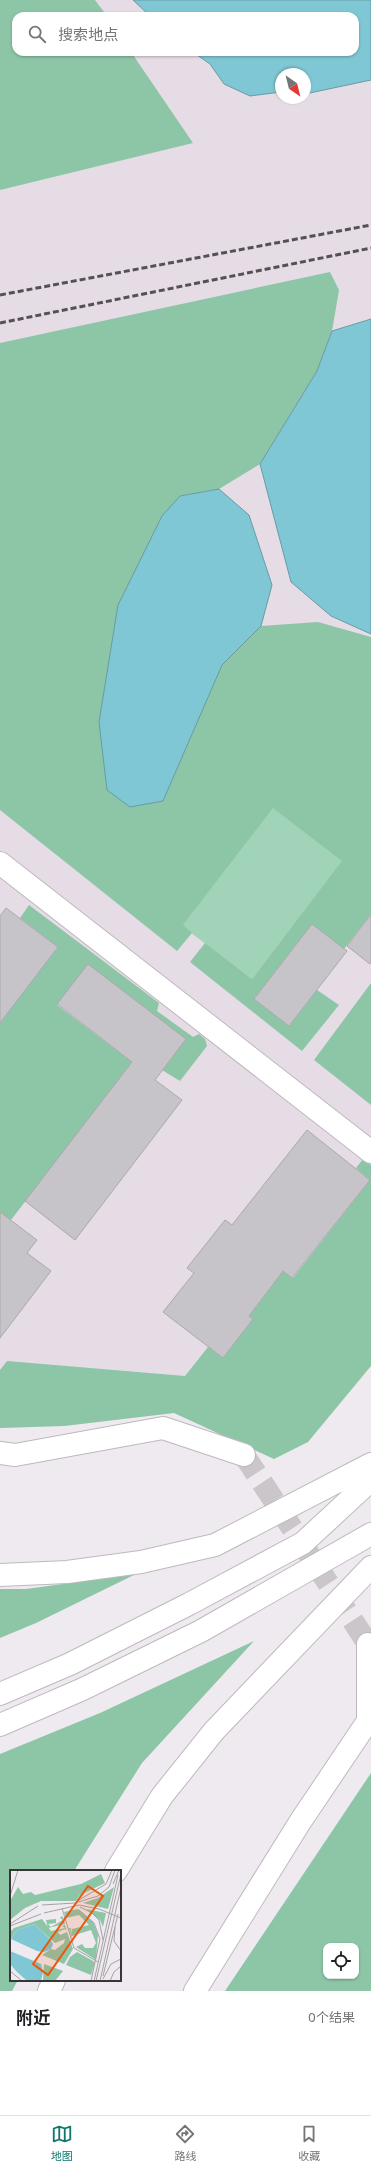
<!DOCTYPE html>
<html lang="zh">
<head>
<meta charset="utf-8">
<style>
  body { margin:0; font-family:Overpass,"Noto Sans SC",sans-serif; background:#f2f2f2; color:#202124 }
  .controls { position:absolute; right:12px; bottom:12px; display:grid; overflow:hidden; border-radius:8px; box-shadow:0 1px 3px #0004 }
  .controls button { width:36px; height:36px; display:grid; place-items:center; padding:0; border:0; border-bottom:1px solid #e0e0e0; background:#fff; color:#202124; font:20px sans-serif }
  .compass { position:absolute; left:275px; top:68px; width:36px; height:36px; border-radius:50%; background:#fff; box-shadow:0 1px 3px #0004; rotate:145deg }
  .list { margin:0; padding:0; list-style:none }
  h2 { display:flex; justify-content:space-between; align-items:center; height:52px; margin:0; padding:0 16px; font-size:17px }
  h2 small { font-size:13px; font-weight:400; color:#757577 }
  .icon { flex:none; width:22px; height:22px; fill:none; stroke:currentColor; stroke-width:2; stroke-linecap:round; stroke-linejoin:round }
  .map { position:relative; flex:none; width:371px; height:1991px; overflow:hidden }
  .search { position:absolute; background:#fff; box-shadow:0 1px 3px #0004; left:12px; right:12px; top:12px; height:44px; display:flex; align-items:center; gap:10px; box-sizing:border-box; padding:0 14px; border-radius:12px; color:#757577; font-size:15px }
  .sheet { height:124px; background:#fff }
  nav { display:flex; justify-content:space-around; align-items:center; box-sizing:border-box; height:56px; border-top:1px solid #e0e0e0; background:#fff; font-size:11px; color:#757577 }
  nav a { display:grid; justify-items:center; gap:2px }
  nav .on { color:#0f766e }
  .map>svg:first-child { display:block }
  .built { fill:#e6dce6; fill-rule:evenodd }
  .green { fill:#a0d3b7 }
  .forest { fill:#8cc6a7; fill-rule:evenodd }
  .water { fill:#7fc7d4; stroke:#699ba5 }
  .building { fill:#c6c3c9; stroke:#aaa8ae }
  .lines { fill:none; stroke-linecap:round; stroke-linejoin:round }
  .minor-tunnel { stroke:#cac6ca; stroke-width:22; stroke-dasharray:22 11; stroke-linecap:butt }
  .minor-casing { stroke:#beb9be; stroke-width:24 }
  .highway-casing { stroke:#beb9be; stroke-width:24 }
  .minor { stroke:#fff; stroke-width:22 }
  .highway { stroke:#fff; stroke-width:22 }
  .rail { stroke:#545154; stroke-width:3; stroke-dasharray:6 3; stroke-linecap:butt }
  .inset-road { fill:none; stroke:#a5a2a5; stroke-width:1 }
  .view { fill:#e8590c; fill-opacity:0.15; stroke:#e8590c; stroke-width:2 }
  .inset-edge { fill:none; stroke:#373537; stroke-width:2 }
</style>
</head>
<body>
<div class="map">
<svg width="371" height="1991" viewBox="0 0 371 1991">
  <rect width="100%" height="100%" fill="#efeaef"/>
  <path class="built" d="M0 0H371V1366L274 1459 174 1413 64 1426 0 1428ZM16 16H355V52H16ZM281 74H305V98H281Z"/>
  <path class="green" d="M273 807 343 861 252 979 182 926Z"/>
  <path class="forest" d="M0 0H95L107 16H16V52H131L193 143 0 190Z
    M330 272 339 290 332 331 317 371 260 464 219 489 180 496 195 724 222 665 261 626 318 622 371 637V914L344 949 312 924 254 999 289 1026 317 990 339 1005 302 1051 190 962 205 943 252 979 342 861 273 808 183 925 192 933 177 951 0 810V343Z
    M29 905 159 1003 157 1011 193 1037 199 1034 205 1039 207 1046 180 1081 162 1070 88 964 57 1005 132 1062 11 1220 0 1212V1022L58 947 20 918Z
    M371 983V1105L314 1060Z
    M363 1159 371 1165V1366L308 1442 274 1459 174 1413 64 1426 0 1428V1370L7 1361 185 1376 208 1347 223 1358 253 1319 249 1316 283 1271 293 1278 370 1180 356 1168Z
    M136 1574 36 1623 0 1638V1589H26Z
    M254 1641 142 1763 74 1871H11V1980H18L12 1991H0V1754L100 1713Z
    M371 1773V1991H225ZM326 1946H356V1976H326Z"/>
  <path class="water" d="M133 0H371V80L305 94V74H281V92L250 96 224 84 210 64 193 52H355V16H150Z
    M371 319V634L331 616 291 582 260 464 317 371 332 331Z
    M219 489 249 515 272 585 261 626 222 665 163 801 130 807 107 790 99 722 118 605 162 516 180 496Z"/>
  <path class="building" d="M6 908 58 947 0 1023V916Z
    M371 914V962L370 964 347 946Z
    M312 924 347 951 289 1026 254 999Z
    M88 964 186 1039 155 1080 182 1100 75 1240 25 1201 132 1062 57 1004Z
    M307 1130 370 1180 292 1278 283 1271 249 1316 253 1319 223 1358 163 1312 194 1273 187 1268 225 1220 232 1225Z
    M0 1212 37 1240 27 1253 51 1271 0 1338Z"/>
  <g class="lines">
    <path class="minor-tunnel" d="M244 1455 368 1644"/>
    <g class="minor-casing">
      <path id="minor" d="M0 863 371 1152
        M0 1453 15 1455 163 1428 244 1455
        M195 1991 300 1822 368 1721V1644"/>
    </g>
    <g class="highway-casing">
      <path id="highway" d="M0 1575 67 1572 141 1562 215 1545 371 1464
        M0 1694 70 1664 189 1604 303 1543 371 1480
        M0 1725 83 1689 201 1631 371 1534
        M116 1871 162 1796 214 1731 371 1567
        M49 1991 54 1980"/>
    </g>
    <use href="#minor" class="minor"/>
    <use href="#highway" class="highway"/>
    <path class="rail" d="M0 295 371 225
      M0 323 371 248"/>
  </g>
  <g transform="translate(10 1870)">
    <rect width="111" height="111" fill="#efeaef"/>
    <path d="M91 4 95 13 70 25 66 31H31L15 38 0 50V31L8 17 13 24 21 22 25 25 71 14ZM104 17 98 39 73 33 88 28ZM68 39 83 52 88 65 86 90 66 77 72 74 75 78H83L86 73 81 60 62 66V68L59 58H61V64L62 59 79 55 69 45 56 48 54 42ZM76 39 96 43 93 57 90 50ZM52 46 53 47 55 54 38 58 36 50 46 49V53L38 54 41 57 53 50 50 48ZM32 49 41 61 55 58 52 56 55 55 57 61 55 59 48 62 50 65 57 62 63 79 54 94 32 85 41 79 45 80 54 73 55 69 45 73 24 54 7 60 0 70V62L4 58ZM67 82 85 92 81 105 56 95 60 87ZM34 94 53 101 45 111H33Z" fill="#8cc6a7"/>
    <path d="M24 54 40 69 43 74 41 79 34 82 27 81 1 69 7 60ZM0 81 31 94 33 102 31 111 16 110 7 102 0 94Z" fill="#7fc7d4"/>
    <path class="inset-road" d="M103 14 109 0M0 26 8 0M69 30 96 14 102 0M32 35 65 33 88 26 99 17 105 0M70 37 82 43 89 50 93 70M52 38 64 78 88 92M69 40 84 53 90 69 81 111M34 43 69 35 89 39 111 48M0 54 28 36M0 56 31 44M105 57 104 71 111 81M0 101 12 111M93 106 108 44M93 109 101 94 111 89M84 111 108 5M86 111 111 4M90 111 111 17M100 111 104 102 111 96"/>
    <path class="view" d="M78 16 93 26 38 105 23 94Z"/>
    <rect width="111" height="111" class="inset-edge"/>
  </g>
</svg>
<div class="controls">
<button><svg class="icon" aria-label="locate" viewBox="0 0 24 24"><circle cx="12" cy="12" r="6"/><path d="M12 2v4M12 18v4M2 12h4M18 12h4"/></svg></button>
</div>
<svg class="compass" viewBox="-18 -18 36 36"><path d="M0-13l5 13h-10z" fill="#e53935"/><path d="M0 13l5-13h-10z" fill="#757577"/></svg>
<div class="search"><svg class="icon" aria-label="search" viewBox="0 0 24 24"><circle cx="10" cy="10" r="6"/><path d="M15 15l6 6"/></svg>搜索地点</div>
</div>
<section class="sheet">
<h2>附近<small>0个结果</small></h2>
<ul class="list">
</ul>
</section>
<nav>
<a class="on"><svg class="icon" aria-label="map" viewBox="0 0 24 24"><path d="M3 6l6-2 6 2 6-2v14l-6 2-6-2-6 2zM9 4v14M15 6v14"/></svg>地图</a>
<a><svg class="icon" aria-label="directions" viewBox="0 0 24 24"><path d="M12 3l9 9-9 9-9-9zM9 14v-3h6M13 9l2 2-2 2"/></svg>路线</a>
<a><svg class="icon" aria-label="saved" viewBox="0 0 24 24"><path d="M7 4h10v16l-5-4-5 4z"/></svg>收藏</a>
</nav>
</body>
</html>
